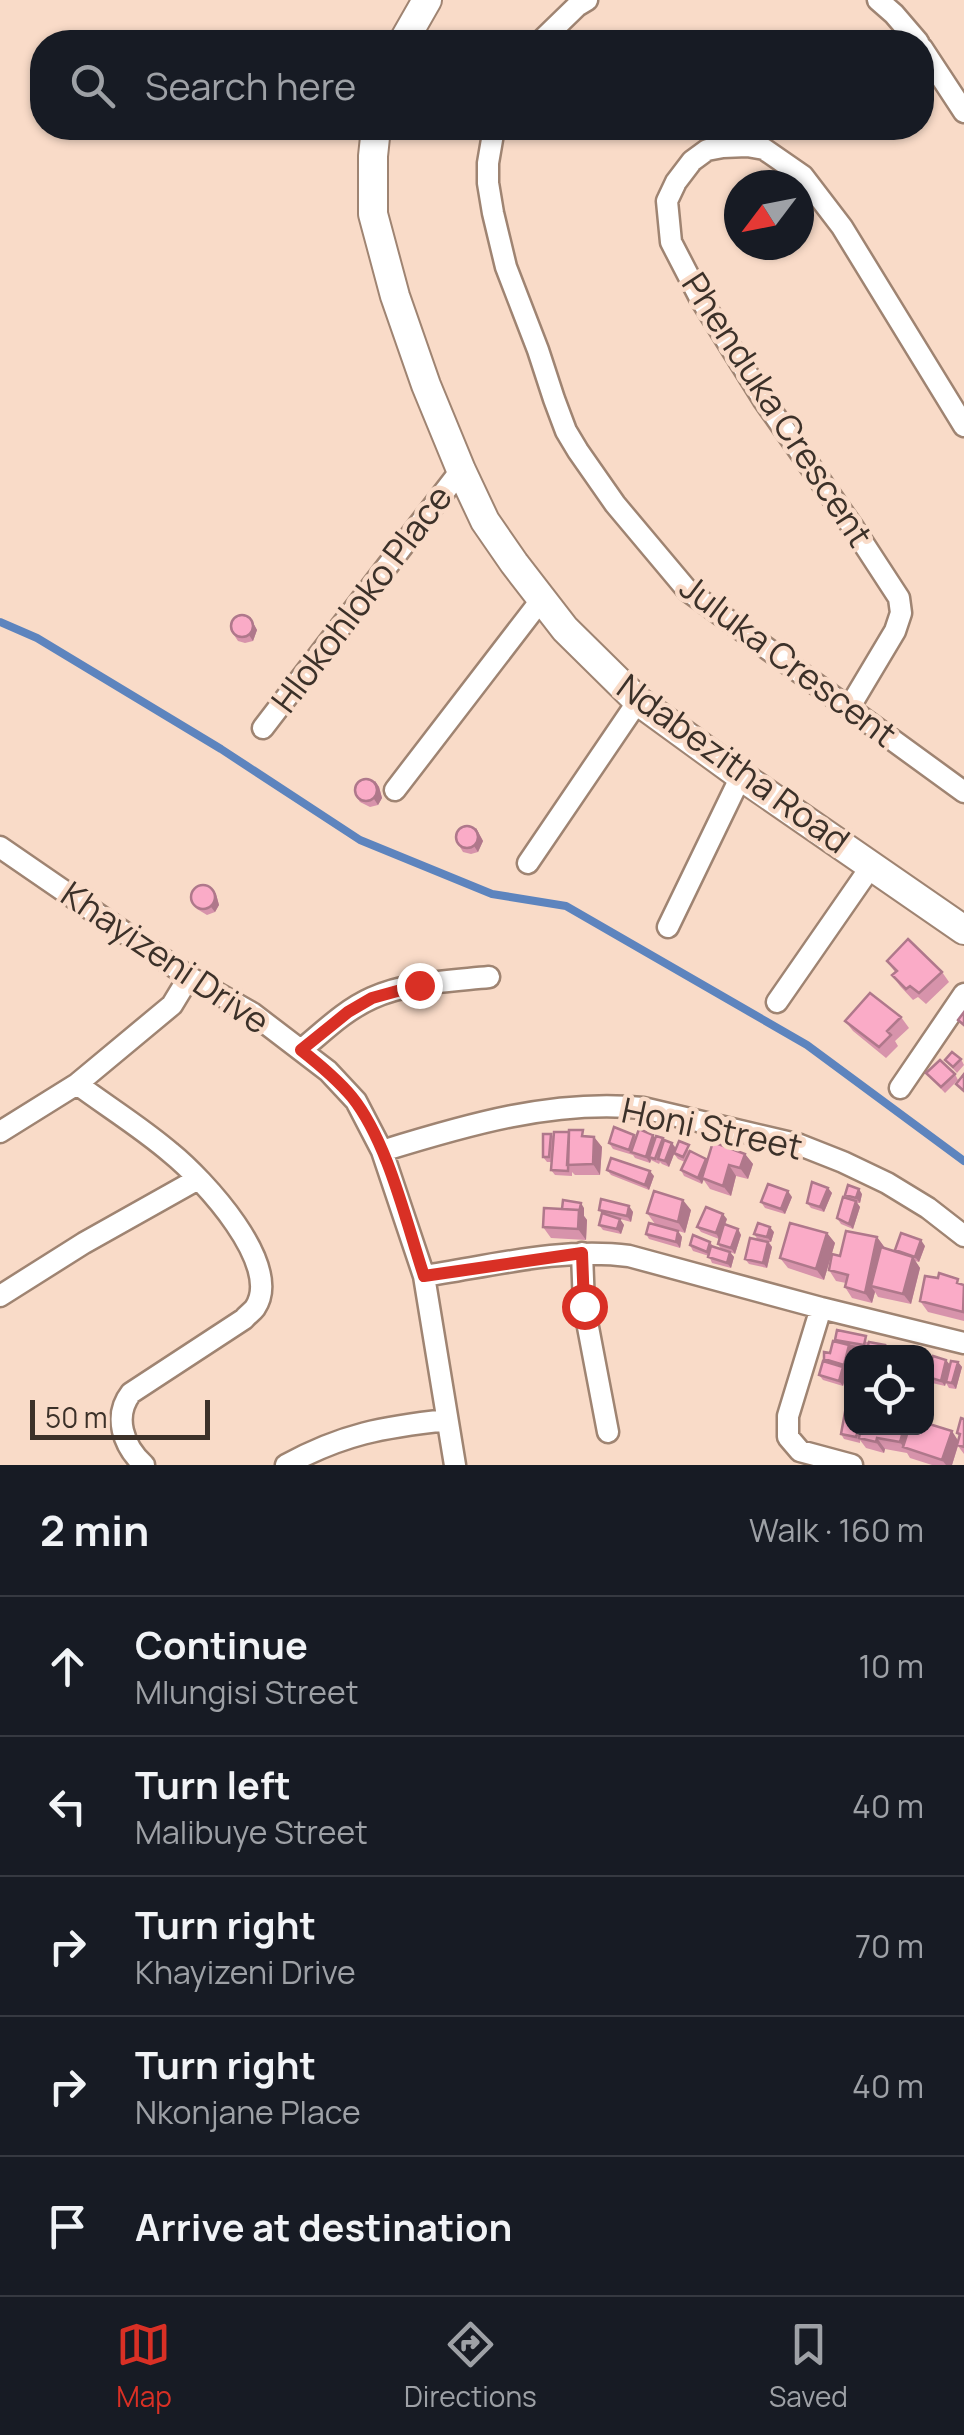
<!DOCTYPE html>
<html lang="en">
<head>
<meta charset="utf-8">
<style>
  body { margin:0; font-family:Manrope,sans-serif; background:#20242c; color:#f1f3f6 }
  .controls { position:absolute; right:30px; bottom:30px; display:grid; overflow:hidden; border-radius:20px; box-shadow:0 2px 8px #0004 }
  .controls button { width:90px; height:90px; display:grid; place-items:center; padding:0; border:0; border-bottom:2px solid #363941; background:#171b24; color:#f1f3f6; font:50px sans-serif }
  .compass { position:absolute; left:724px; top:170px; width:90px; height:90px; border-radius:50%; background:#171b24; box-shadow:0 2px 8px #0004; rotate:238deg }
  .scale { position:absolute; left:30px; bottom:25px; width:180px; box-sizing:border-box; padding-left:10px; border:5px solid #3c3129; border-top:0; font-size:28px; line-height:35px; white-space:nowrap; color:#3c3129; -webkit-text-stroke:8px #f9dbc8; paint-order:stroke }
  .stop { position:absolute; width:30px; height:30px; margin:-22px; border:8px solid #d93025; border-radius:50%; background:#fff }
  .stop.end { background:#d93025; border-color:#fff; box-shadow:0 2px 10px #0008 }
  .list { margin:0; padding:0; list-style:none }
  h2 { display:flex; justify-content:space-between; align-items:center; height:130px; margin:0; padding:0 40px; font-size:42px }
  h2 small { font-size:32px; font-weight:400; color:#9ea1a6 }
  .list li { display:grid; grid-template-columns:65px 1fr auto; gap:30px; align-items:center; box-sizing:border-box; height:140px; padding:0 40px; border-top:2px solid #363941 }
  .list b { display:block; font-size:38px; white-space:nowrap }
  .list p { margin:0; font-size:32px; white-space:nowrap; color:#9ea1a6 }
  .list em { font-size:32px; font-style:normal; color:#9ea1a6 }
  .icon { flex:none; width:55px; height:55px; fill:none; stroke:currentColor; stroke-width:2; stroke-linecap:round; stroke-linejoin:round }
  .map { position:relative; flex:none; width:964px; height:1465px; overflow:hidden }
  .search { position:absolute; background:#171b24; box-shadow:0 2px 8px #0004; left:30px; right:30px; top:30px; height:110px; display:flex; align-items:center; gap:25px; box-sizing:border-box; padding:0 35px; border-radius:40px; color:#9ea1a6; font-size:38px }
  .sheet { height:830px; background:#171b24 }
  nav { display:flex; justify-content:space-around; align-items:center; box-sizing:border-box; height:140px; border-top:2px solid #363941; background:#171b24; font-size:28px; color:#9ea1a6 }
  nav a { display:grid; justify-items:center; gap:5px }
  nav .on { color:#d93025 }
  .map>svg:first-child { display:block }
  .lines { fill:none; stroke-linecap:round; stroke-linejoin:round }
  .stream { stroke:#5d84be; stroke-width:8 }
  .minor-casing { stroke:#9f8472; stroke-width:25 }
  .tertiary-casing { stroke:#9f8472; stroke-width:32 }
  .minor { stroke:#fff; stroke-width:20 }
  .tertiary { stroke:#fff; stroke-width:28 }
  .wall { fill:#d793ab }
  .shaded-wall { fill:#af788b }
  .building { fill:#faabc7; stroke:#af788b; stroke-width:2.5 }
  .route { stroke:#d93025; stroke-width:12 }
  .labels { text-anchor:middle; stroke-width:9; stroke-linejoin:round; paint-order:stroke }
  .street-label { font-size:35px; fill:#3c3129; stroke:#f9dbc8 }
</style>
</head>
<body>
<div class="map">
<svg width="964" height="1465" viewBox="0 0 964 1465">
  <rect width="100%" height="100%" fill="#f9dbc8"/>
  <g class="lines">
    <path class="stream" d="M0 622 37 638 221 749 360 840 492 894 566 906 807 1045 964 1161"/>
    <g class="minor-casing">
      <path id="minor" d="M878 0 894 14 918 42
        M540 42 577 6 587 0
        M922 48 964 112
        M494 128 488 163V183L493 213 506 267 538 350 554 399 566 431 578 451 615 504 688 591 964 792
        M849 708 895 631 901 613 899 598 854 529 763 399 700 298 671 242 667 201 676 182 692 161 707 150 723 147 747 146 764 149 803 176 842 227 964 426
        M263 728 461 470
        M395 790 541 600
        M0 847 189 977 252 1013 328 1071 356 1101 382 1151 424 1276 455 1465
        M528 863 638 701
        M668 927 741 776
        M777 1002 872 865
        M301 1050C323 1032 345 1010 372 998 407 982 450 981 489 977
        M77 1084C108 1107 142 1128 171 1153 202 1178 284 1265 255 1308 252 1312 247 1315 244 1319L131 1393C113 1416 123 1446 144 1465
        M900 1088 964 994
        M0 1132 77 1084 172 1005 189 977
        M382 1151C466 1125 554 1099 643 1108L800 1145 843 1162 887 1183 928 1208 964 1236
        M582 1253 584 1306 608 1432
        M424 1276C491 1266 562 1247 629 1256L821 1308 964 1343
        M0 1296 84 1243 198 1179
        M821 1308 788 1416V1437L800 1451 852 1465
        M286 1465C343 1434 383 1427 447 1420"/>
    </g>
    <g class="tertiary-casing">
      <path id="tertiary" d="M403 42 427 0
        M376 128 373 156V214L395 296 426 385 461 470 485 521 514 563 565 629 638 701 741 776 964 930"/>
    </g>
    <use href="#minor" class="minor"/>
    <use href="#tertiary" class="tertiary"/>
  </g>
  <path class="wall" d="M250 617 257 630 253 641 245 643 238 641 230 629Z
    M375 781 379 787 382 798 378 805 370 807 360 802 356 796Z
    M476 828 483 841 478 852 471 854 463 852 455 839Z
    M212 889 216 894 219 905 215 912 207 915 197 909 193 903Z
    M887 961 942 972 949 982 926 1004 918 997 913 1000 900 986 892 975 895 972Z
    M901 1017 909 1028 895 1041 898 1046 886 1058 853 1031 845 1021Z
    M961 1059 964 1065 957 1073 945 1060Z
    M926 1073 955 1074 958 1080 945 1093Z
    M551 1134 554 1137H594L602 1147 600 1175H575L572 1172V1176L555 1175 551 1170V1162H547L543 1157Z
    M634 1135 636 1137 653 1135 655 1138 672 1143 676 1148 693 1151 692 1152 707 1161 745 1154 753 1164 748 1179 736 1176 731 1196 710 1189 703 1179 702 1184 684 1176 681 1170 685 1162 678 1159 674 1154 669 1167 662 1164 660 1162 659 1164 651 1160 650 1163 635 1158 633 1155 613 1149 609 1143Z
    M607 1170 654 1176 649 1190 611 1175Z
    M828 1188 832 1193 824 1212 811 1208 807 1203Z
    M862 1194 860 1203H857L860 1207 853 1229 841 1224 837 1218 848 1198 845 1195Z
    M792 1197 785 1214 765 1208 761 1202Z
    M629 1206 633 1212 631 1222 620 1219 624 1225 621 1234 603 1230 599 1225 602 1213 599 1210Z
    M584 1208V1216L587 1220 586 1240 551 1238 543 1227Z
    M691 1210 685 1233 655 1224 647 1213Z
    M727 1219 725 1225 738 1229 741 1235 735 1254 730 1252 734 1257 731 1268 712 1263 709 1256 693 1251 690 1245 710 1242 713 1246 721 1249 718 1244 719 1239 701 1232 697 1227Z
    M678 1231 682 1237 680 1248 649 1239 646 1234Z
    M774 1232 771 1242H769L772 1247 767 1268 749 1264 745 1259 758 1240 754 1234Z
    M827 1233 835 1243 824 1280 788 1268 780 1258Z
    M877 1237 885 1248 896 1252 925 1246 919 1262 915 1261 920 1268 911 1304 878 1297 875 1292 872 1303 852 1298 845 1287 846 1283 836 1281 829 1270 840 1256Z
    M962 1284 964 1285V1321L928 1312 920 1301Z
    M835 1340 870 1342 889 1350 852 1352V1383L847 1382 845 1378 843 1386 823 1380 819 1375 826 1362 824 1359 830 1353 837 1342Z
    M946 1360 950 1365 958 1362 962 1367 956 1389 949 1388 946 1383 945 1386 932 1383 928 1377Z
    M964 1419V1454L958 1446 952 1465H932L910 1458 907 1453 885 1449 884 1453 866 1448 860 1440V1443L844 1439 841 1434 852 1428 958 1441 960 1437 957 1433Z"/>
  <path class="shaded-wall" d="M250 617 257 630 253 641 249 635Z
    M375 781 379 787 382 798 378 805 374 799Z
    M476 828 483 841 478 852 474 846Z
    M212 889 216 894 219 905 215 912 211 907Z
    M653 1135 657 1141 649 1157 651 1160 650 1163 646 1157Z
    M594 1137 602 1147 600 1175 593 1164Z
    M672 1143 676 1149 669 1167 665 1161Z
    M745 1154 753 1164 748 1179 740 1168Z
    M706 1159 710 1164 702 1184 698 1178Z
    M729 1165 736 1176 731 1196 723 1186Z
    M650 1171 654 1176 649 1190 645 1185Z
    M828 1188 832 1193 824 1212 820 1207Z
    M859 1189 862 1194 860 1203 856 1198Z
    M788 1191 792 1197 785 1214 781 1209Z
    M683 1200 691 1210 685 1233 678 1222Z
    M856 1201 860 1207 853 1229 849 1224Z
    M581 1203 584 1208V1216L587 1220 586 1240 578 1229Z
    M629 1206 633 1212 631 1222 627 1216Z
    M723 1214 727 1219 719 1239 716 1233Z
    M620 1219 624 1225 621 1234 617 1229Z
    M770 1227 774 1232 771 1242 767 1237Z
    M738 1229 741 1235 735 1254 731 1248Z
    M678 1231 682 1237 680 1248 676 1242Z
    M827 1233 835 1243 824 1280 816 1269Z
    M877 1237 885 1248 871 1286 875 1292 872 1303 865 1293Z
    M921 1240 925 1246 919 1262 915 1257Z
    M768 1242 772 1247 767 1268 763 1263Z
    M730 1252 734 1257 731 1268 727 1263Z
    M913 1257 920 1268 911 1304 903 1294Z
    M946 1360 950 1365 945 1386 941 1381Z
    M958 1362 962 1367 956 1389 952 1383Z
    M843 1367 847 1373 843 1386 839 1381Z
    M904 1428H914L904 1448 900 1442Z
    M952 1431 959 1442 952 1465H946L942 1460Z
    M877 1438 885 1449 884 1453 876 1442Z"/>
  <path class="building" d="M231 626a11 11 0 1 1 22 0a11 11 0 1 1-22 0Z
    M355 790a11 11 0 1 1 22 0a11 11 0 1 1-22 0Z
    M456 837a11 11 0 1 1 22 0a11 11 0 1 1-22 0Z
    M191 897a12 12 0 1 1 24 0a12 12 0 1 1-24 0Z
    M908 939 942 972 919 993 910 986 906 989 892 975 897 971 887 961Z
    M870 993 901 1017 887 1031 891 1035 879 1047 845 1021Z
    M964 1012V1025L958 1020Z
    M952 1052 961 1059 953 1067 945 1060Z
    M940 1060 955 1074 941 1087 926 1073Z
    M964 1074V1091L956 1084Z
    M614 1127 634 1135 629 1150 609 1143Z
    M639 1129 653 1135 646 1157 631 1152Z
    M569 1130H583L582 1136 594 1137 593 1164 567 1165Z
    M554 1132H569L568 1171 551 1170Z
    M543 1134H551L549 1157H543Z
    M656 1136 663 1138 655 1159 649 1157Z
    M664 1140 672 1143 665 1161 658 1159Z
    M679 1141 689 1145 683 1157 674 1153Z
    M713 1142 745 1154 740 1168 729 1165 723 1186 702 1178Z
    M690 1151 706 1159 698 1178 681 1170Z
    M611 1158 650 1171 645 1185 607 1170Z
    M812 1182 828 1188 820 1207 807 1203Z
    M768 1184 788 1191 781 1209 761 1202Z
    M848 1185 859 1189 856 1198 845 1195Z
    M654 1191 683 1200 678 1222 647 1213Z
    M843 1197 856 1201 849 1224 837 1218Z
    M601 1199 629 1206 627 1216 599 1210Z
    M563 1200 581 1203 579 1213V1210L562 1209Z
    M706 1207 723 1214 716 1233 697 1227Z
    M544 1208 579 1210 578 1229 543 1227Z
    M602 1213 620 1219 617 1229 599 1225Z
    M649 1223 678 1231 676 1242 646 1234Z
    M758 1223 770 1227 767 1237 754 1234Z
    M790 1223 827 1233 816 1269 780 1258Z
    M724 1224 738 1229 731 1248 718 1244Z
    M846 1231 877 1237 865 1293 845 1287 848 1275 829 1270 832 1254 840 1256Z
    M901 1233 921 1240 915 1257 895 1250Z
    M693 1235 710 1242 707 1252 690 1245Z
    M750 1238 768 1242 763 1263 745 1259Z
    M711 1246 730 1252 727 1263 708 1257Z
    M881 1247 913 1257 903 1294 871 1286Z
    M939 1273 958 1279 957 1283 964 1285 963 1312 920 1301 925 1276 938 1278Z
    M837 1330 866 1336 864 1345 835 1340Z
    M833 1341 849 1345 844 1365 824 1359V1352L830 1353Z
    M869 1342 885 1345 883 1352H866Z
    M851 1346 864 1349 863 1352H852V1379L844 1376Z
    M933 1356 946 1360 941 1381 928 1377Z
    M823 1361 843 1367 839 1381 819 1375Z
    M951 1361 958 1362 952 1383 946 1382Z
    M847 1401 852 1402V1428H859L856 1437 841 1434Z
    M961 1418 964 1419V1447L957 1445 960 1434 957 1433Z
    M926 1423 952 1431 942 1460 903 1447 909 1428H926Z
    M861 1428H904L900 1442 877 1438 876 1442 859 1438Z"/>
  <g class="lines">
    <path class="route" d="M419 985 372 998 348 1012 301 1050C320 1065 337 1079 352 1097 388 1142 406 1222 424 1276L582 1253 584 1306"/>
  </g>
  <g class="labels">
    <g class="street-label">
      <text transform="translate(777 410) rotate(57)" y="12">Phenduka Crescent</text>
      <text transform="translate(362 599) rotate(-53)" y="12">Hlokohloko Place</text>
      <text transform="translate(788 661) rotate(37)" y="12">Juluka Crescent</text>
      <text transform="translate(733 764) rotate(36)" y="12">Ndabezitha Road</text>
      <text transform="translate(165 958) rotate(34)" y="12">Khayizeni Drive</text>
      <text transform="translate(712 1129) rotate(12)" y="12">Honi Street</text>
    </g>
  </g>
</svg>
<div class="controls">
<button><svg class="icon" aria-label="locate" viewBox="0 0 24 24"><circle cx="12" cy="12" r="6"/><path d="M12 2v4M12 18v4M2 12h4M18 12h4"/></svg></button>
</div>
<svg class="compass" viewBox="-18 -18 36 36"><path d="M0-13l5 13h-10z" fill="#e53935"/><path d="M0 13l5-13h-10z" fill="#9ea1a6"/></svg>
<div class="scale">50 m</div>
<div class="stop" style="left:584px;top:1306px"></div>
<div class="stop end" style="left:419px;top:985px"></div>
<div class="search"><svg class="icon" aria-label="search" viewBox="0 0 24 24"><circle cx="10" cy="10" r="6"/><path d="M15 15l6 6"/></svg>Search here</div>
</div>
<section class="sheet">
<h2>2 min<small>Walk · 160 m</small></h2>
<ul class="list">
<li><svg class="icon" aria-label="ahead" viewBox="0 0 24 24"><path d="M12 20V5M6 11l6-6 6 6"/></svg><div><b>Continue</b><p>Mlungisi Street</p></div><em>10 m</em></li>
<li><svg class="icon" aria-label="left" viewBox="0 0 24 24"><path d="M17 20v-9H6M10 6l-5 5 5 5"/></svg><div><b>Turn left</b><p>Malibuye Street</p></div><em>40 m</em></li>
<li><svg class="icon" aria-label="right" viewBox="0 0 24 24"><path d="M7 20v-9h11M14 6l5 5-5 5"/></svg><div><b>Turn right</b><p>Khayizeni Drive</p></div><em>70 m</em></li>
<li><svg class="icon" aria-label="right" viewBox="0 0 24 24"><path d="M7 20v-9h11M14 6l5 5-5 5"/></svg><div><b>Turn right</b><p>Nkonjane Place</p></div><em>40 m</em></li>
<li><svg class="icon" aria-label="arrive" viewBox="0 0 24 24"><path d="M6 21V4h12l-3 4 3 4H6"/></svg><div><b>Arrive at destination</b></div></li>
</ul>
</section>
<nav>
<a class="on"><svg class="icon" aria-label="map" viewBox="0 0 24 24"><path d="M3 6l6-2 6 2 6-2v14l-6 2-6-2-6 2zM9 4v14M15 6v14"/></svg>Map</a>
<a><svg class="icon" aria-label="directions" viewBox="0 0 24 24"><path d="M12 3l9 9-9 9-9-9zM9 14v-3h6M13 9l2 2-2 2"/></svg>Directions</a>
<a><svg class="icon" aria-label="saved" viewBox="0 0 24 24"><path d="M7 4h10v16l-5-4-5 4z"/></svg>Saved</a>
</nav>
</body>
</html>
